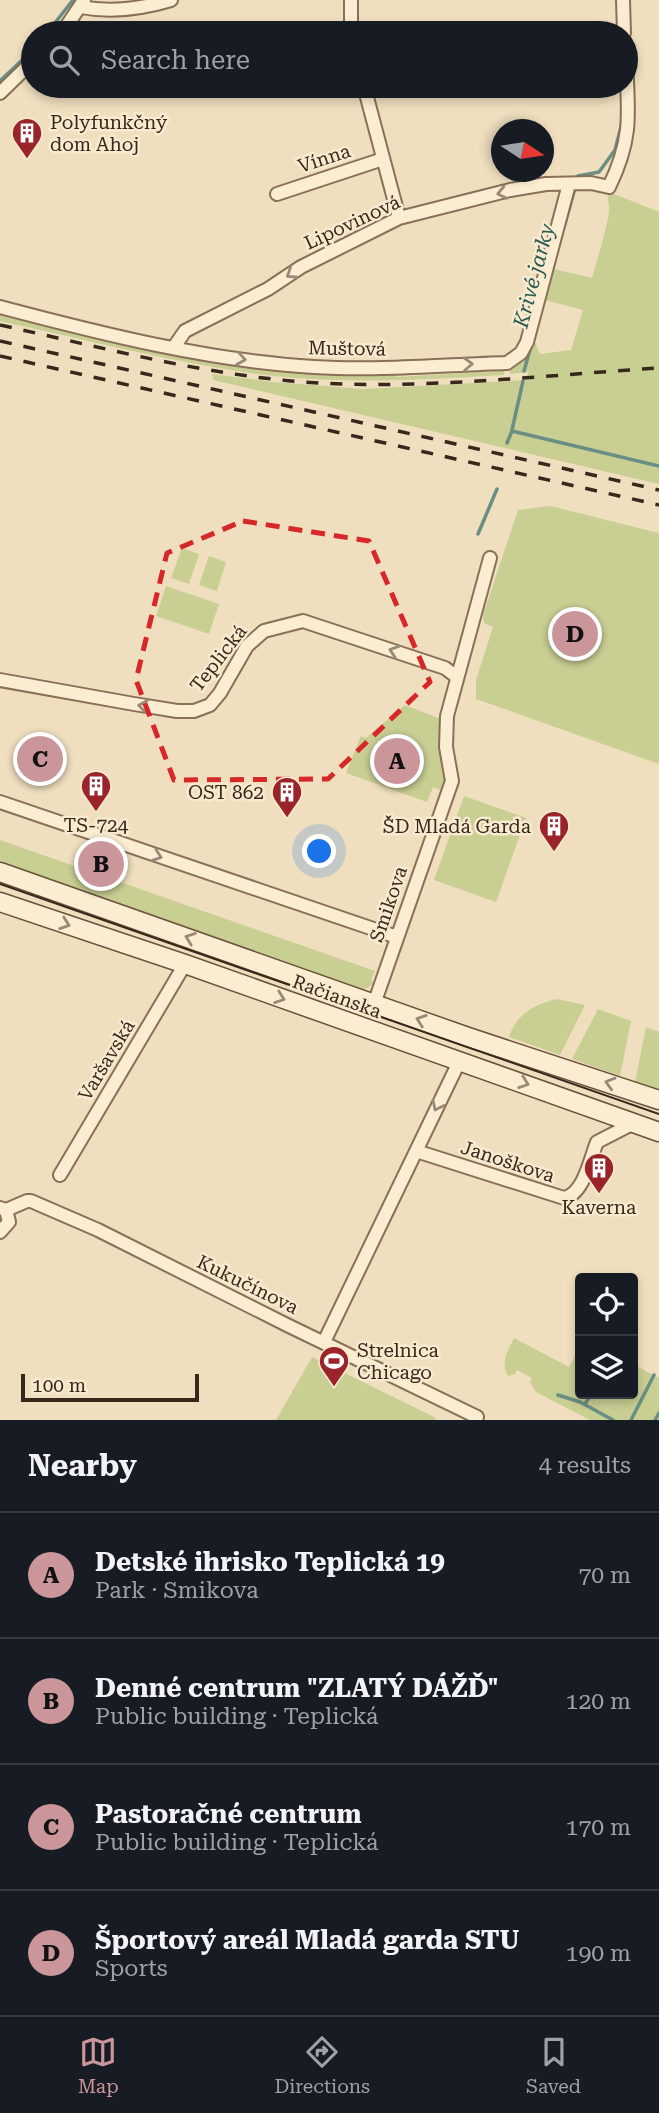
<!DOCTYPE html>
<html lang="en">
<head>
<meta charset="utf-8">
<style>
  body { margin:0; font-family:"Roboto Serif",serif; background:#242831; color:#f1f3f6 }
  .controls { position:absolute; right:21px; bottom:21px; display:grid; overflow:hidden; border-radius:7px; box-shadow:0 4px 10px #0003 }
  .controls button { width:63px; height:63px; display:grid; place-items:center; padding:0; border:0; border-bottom:2px solid #363941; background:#171b24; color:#f1f3f6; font:35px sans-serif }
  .compass { position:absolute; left:491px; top:119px; width:63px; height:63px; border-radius:50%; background:#171b24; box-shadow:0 4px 10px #0003; rotate:102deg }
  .scale { position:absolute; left:21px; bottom:18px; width:178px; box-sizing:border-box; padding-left:7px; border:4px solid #37281c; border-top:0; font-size:19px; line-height:24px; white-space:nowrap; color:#37281c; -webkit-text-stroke:5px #f7eacf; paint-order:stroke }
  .you { position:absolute; left:320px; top:852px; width:24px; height:24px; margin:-18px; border:5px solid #fff; border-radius:50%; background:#1a73e8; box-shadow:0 0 0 10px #1a73e833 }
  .badge { display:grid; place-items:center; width:46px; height:46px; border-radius:50%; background:#ca969a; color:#111; font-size:23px; font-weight:700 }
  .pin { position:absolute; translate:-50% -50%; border:4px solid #fff; box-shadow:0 2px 7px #0006 }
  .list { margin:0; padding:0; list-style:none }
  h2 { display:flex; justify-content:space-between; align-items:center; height:91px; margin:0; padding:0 28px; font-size:30px }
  h2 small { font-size:23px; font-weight:400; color:#9ea1a6 }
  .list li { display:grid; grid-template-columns:46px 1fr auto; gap:21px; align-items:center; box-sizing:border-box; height:126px; padding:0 28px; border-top:2px solid #363941 }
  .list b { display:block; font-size:26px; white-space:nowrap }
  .list p { margin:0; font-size:23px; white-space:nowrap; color:#9ea1a6 }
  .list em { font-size:23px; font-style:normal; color:#9ea1a6 }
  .icon { flex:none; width:38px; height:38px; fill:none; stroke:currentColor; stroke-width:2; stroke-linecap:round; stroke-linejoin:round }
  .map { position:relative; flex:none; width:659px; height:1420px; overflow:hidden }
  .search { position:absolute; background:#171b24; box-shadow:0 4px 10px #0003; left:21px; right:21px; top:21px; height:77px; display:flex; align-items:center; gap:18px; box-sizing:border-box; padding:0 24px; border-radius:38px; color:#9ea1a6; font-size:26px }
  .sheet { height:595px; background:#171b24 }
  nav { display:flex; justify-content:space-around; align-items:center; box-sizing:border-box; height:98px; border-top:2px solid #363941; background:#171b24; font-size:19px; color:#9ea1a6 }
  nav a { display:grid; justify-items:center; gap:4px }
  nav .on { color:#ca969a }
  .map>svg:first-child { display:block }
  .green { fill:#c9ce93 }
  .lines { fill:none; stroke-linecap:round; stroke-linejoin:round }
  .stream { stroke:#698f84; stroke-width:3.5 }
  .minor-casing { stroke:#897057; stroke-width:16 }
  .secondary-casing { stroke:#6a513a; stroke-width:21 }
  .minor { stroke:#faedd2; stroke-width:12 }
  .secondary { stroke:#faedd2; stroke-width:18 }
  .tram { stroke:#37281c; stroke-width:2 }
  .rail { stroke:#37281c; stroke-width:3.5; stroke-dasharray:12 12; stroke-linecap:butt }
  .oneway { stroke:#988a77 }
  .marked { fill:none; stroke:#d62828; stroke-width:5; stroke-dasharray:14 9; stroke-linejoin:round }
  .labels { text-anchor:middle; stroke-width:5; stroke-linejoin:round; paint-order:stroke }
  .poi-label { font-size:19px; fill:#37281c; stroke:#f7eacf; text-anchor:start }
  .street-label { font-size:19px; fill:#37281c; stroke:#f7eacf }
  .water-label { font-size:21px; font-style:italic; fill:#2a5853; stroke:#f7eacf }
</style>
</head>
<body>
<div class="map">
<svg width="659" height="1420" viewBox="0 0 659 1420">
  <rect width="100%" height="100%" fill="#efdfbf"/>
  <path class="green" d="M609 192 659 212V484L213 380 212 374 273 382 364 389 527 380 528 372 510 374V365L528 345 535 342 540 354 571 350 583 310 545 300 554 269 592 278C598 257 605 235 609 213 610 205 606 199 609 192Z
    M0 312 163 349 396 371V377L504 371V375C420 380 334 385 250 373 166 361 83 339 0 321Z
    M550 506 659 533V764L476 699V680L493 627 484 623 483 615 518 510Z
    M182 548 199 554 189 584 171 578Z
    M209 556 226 562 217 591 199 585Z
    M166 586 219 604 209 634 156 616Z
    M405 705 441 719 445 782 442 791 433 787 427 802 346 773 361 736 366 738Z
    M464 796 526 818 496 902 434 880Z
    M0 840 375 971 371 980 374 983 367 988 360 990 0 864Z
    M557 999 585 1005 560 1055 509 1037C516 1014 535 1004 557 999Z
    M598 1009 631 1021 620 1076 572 1059Z
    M646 1027 659 1032V1090L635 1082Z
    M514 1338 569 1367 580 1346V1394H633V1364L659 1378V1420H590L536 1392 530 1382 532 1378 517 1370 515 1374 508 1376C500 1361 508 1351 514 1338Z
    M312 1357 436 1418 435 1420H276Z"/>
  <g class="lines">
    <path class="stream" d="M47 33 73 0
      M0 81 33 50
      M578 176 599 172 615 150 622 123
      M564 227 575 188
      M524 371 531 346
      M512 430 523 381
      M507 443 512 431 659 466
      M478 534 497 489
      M558 1395 580 1402 613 1420
      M585 1404 591 1394
      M631 1420 654 1375
      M655 1420 659 1413"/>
    <g class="minor-casing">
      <path id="minor" d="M351 0V33
        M623 0 624 33
        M81 7C112 13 141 9 171 0
        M62 33 84 0
        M364 86 399 218
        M0 93 33 61
        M277 194 383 159
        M0 307C102 334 210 361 314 367 378 371 443 365 507 363L521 353 527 342 569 184
        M174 347 185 331 268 289 301 267 399 218 510 190 546 184 591 183 609 187C632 140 629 115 626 64
        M0 680 134 704 177 711H194L210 705 220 693 247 646 264 631 303 621 445 668 457 677
        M0 802 397 937
        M374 1004 452 781 446 747 447 716 490 558
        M416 1151 564 1198C584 1194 590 1159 597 1142L634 1123
        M60 1175 185 964
        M0 1208 6 1210 27 1201H31L98 1230 289 1326 477 1417
        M0 1232 9 1222 6 1210
        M324 1342 459 1062"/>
    </g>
    <g class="secondary-casing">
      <path id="secondary" d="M0 872 468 1037 659 1100
        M0 902 185 964 659 1132"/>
    </g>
    <use href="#minor" class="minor"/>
    <use href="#secondary" class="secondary"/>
    <path class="tram" d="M0 884 659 1114"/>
    <path class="rail" d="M0 325C105 348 211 377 319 383 431 389 547 375 659 368
      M0 341 659 490
      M0 356 659 505"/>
  </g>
  <defs><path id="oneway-chevron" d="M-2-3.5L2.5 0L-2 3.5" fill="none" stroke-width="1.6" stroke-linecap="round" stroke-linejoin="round" transform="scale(1.75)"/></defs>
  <g class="oneway">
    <use href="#oneway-chevron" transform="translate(502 193) rotate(167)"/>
    <use href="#oneway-chevron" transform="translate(291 274) rotate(147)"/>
    <use href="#oneway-chevron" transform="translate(241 359) rotate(9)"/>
    <use href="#oneway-chevron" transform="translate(468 364) rotate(-2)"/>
    <use href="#oneway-chevron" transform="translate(394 651) rotate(-162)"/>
    <use href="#oneway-chevron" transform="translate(143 706) rotate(-171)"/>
    <use href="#oneway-chevron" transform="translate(157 856) rotate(19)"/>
    <use href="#oneway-chevron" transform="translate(65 924) rotate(19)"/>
    <use href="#oneway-chevron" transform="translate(190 938) rotate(-160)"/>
    <use href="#oneway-chevron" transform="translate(280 998) rotate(20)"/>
    <use href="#oneway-chevron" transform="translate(421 1020) rotate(-161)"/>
    <use href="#oneway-chevron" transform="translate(524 1083) rotate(20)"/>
    <use href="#oneway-chevron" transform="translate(610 1083) rotate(-164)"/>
    <use href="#oneway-chevron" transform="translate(437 1106) rotate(116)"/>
  </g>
  <path class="marked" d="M243 521 369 541 430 682 328 779 174 780 136 680 167 553Z"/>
  <defs>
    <g id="building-pin" transform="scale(1.575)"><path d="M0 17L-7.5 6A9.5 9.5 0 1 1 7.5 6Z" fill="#9a2429" stroke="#f7eacf"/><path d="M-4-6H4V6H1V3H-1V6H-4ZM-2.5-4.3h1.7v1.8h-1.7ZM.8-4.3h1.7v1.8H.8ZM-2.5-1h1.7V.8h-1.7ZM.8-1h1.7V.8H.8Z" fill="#fff"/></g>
    <g id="stadium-pin" transform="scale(1.575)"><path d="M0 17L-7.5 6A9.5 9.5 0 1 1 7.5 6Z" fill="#9a2429" stroke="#f7eacf"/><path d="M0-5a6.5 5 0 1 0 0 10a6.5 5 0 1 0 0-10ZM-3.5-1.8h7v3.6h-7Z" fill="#fff"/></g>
  </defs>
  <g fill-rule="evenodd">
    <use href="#building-pin" x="27" y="133"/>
    <use href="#building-pin" x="96" y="786"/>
    <use href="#building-pin" x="287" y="792"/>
    <use href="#building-pin" x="554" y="826"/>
    <use href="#building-pin" x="599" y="1168"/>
    <use href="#stadium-pin" x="334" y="1361"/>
  </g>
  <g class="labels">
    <g class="poi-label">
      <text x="50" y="129">Polyfunkčný<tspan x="50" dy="22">dom Ahoj</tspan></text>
      <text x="264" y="799" text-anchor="end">OST 862</text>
      <text x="96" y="832" text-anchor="middle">TS-724</text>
      <text x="531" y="833" text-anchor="end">ŠD Mladá Garda</text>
      <text x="599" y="1214" text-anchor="middle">Kaverna</text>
      <text x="357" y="1357">Strelnica<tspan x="357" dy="22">Chicago</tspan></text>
    </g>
    <g class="street-label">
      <text transform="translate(324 158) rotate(-18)" y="7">Vínna</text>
      <text transform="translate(352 222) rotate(-25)" y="7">Lipovinová</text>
      <text transform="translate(347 348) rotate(1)" y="7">Muštová</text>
      <text transform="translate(218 658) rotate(-52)" y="7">Teplická</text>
      <text transform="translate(388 904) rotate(-71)" y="7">Smikova</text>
      <text transform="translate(337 996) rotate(20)" y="7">Račianska</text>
      <text transform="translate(106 1060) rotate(-59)" y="7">Varšavská</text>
      <text transform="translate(508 1161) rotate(18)" y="7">Janoškova</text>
      <text transform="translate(248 1284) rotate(26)" y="7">Kukučínova</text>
    </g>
    <g class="water-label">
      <text transform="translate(534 276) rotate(-75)" y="7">Krivé jarky</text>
    </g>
  </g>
</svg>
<div class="controls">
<button><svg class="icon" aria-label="locate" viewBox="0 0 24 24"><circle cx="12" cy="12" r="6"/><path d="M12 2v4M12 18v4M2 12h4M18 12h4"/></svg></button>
<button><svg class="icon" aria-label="layers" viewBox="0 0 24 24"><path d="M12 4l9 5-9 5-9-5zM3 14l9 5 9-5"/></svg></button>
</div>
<svg class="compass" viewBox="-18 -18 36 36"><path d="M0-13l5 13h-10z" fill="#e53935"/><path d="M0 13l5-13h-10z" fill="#9ea1a6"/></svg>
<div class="scale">100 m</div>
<div class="you"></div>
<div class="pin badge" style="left:397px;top:761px">A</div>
<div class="pin badge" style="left:101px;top:864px">B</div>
<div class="pin badge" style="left:40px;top:759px">C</div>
<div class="pin badge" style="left:575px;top:634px">D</div>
<div class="search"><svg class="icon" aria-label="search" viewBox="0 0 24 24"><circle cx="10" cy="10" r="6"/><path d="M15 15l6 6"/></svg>Search here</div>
</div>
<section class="sheet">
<h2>Nearby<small>4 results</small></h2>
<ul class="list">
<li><span class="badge">A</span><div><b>Detské ihrisko Teplická 19</b><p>Park · Smikova</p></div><em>70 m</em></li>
<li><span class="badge">B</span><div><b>Denné centrum &quot;ZLATÝ DÁŽĎ&quot;</b><p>Public building · Teplická</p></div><em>120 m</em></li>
<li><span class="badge">C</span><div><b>Pastoračné centrum</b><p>Public building · Teplická</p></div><em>170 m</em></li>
<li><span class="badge">D</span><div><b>Športový areál Mladá garda STU</b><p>Sports</p></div><em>190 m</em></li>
</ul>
</section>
<nav>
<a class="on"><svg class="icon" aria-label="map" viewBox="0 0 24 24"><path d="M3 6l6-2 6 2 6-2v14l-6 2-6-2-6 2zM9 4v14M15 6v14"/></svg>Map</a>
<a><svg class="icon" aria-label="directions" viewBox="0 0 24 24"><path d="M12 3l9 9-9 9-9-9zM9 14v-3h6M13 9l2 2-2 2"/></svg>Directions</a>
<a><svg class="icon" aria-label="saved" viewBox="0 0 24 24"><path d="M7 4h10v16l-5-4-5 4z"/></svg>Saved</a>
</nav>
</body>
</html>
